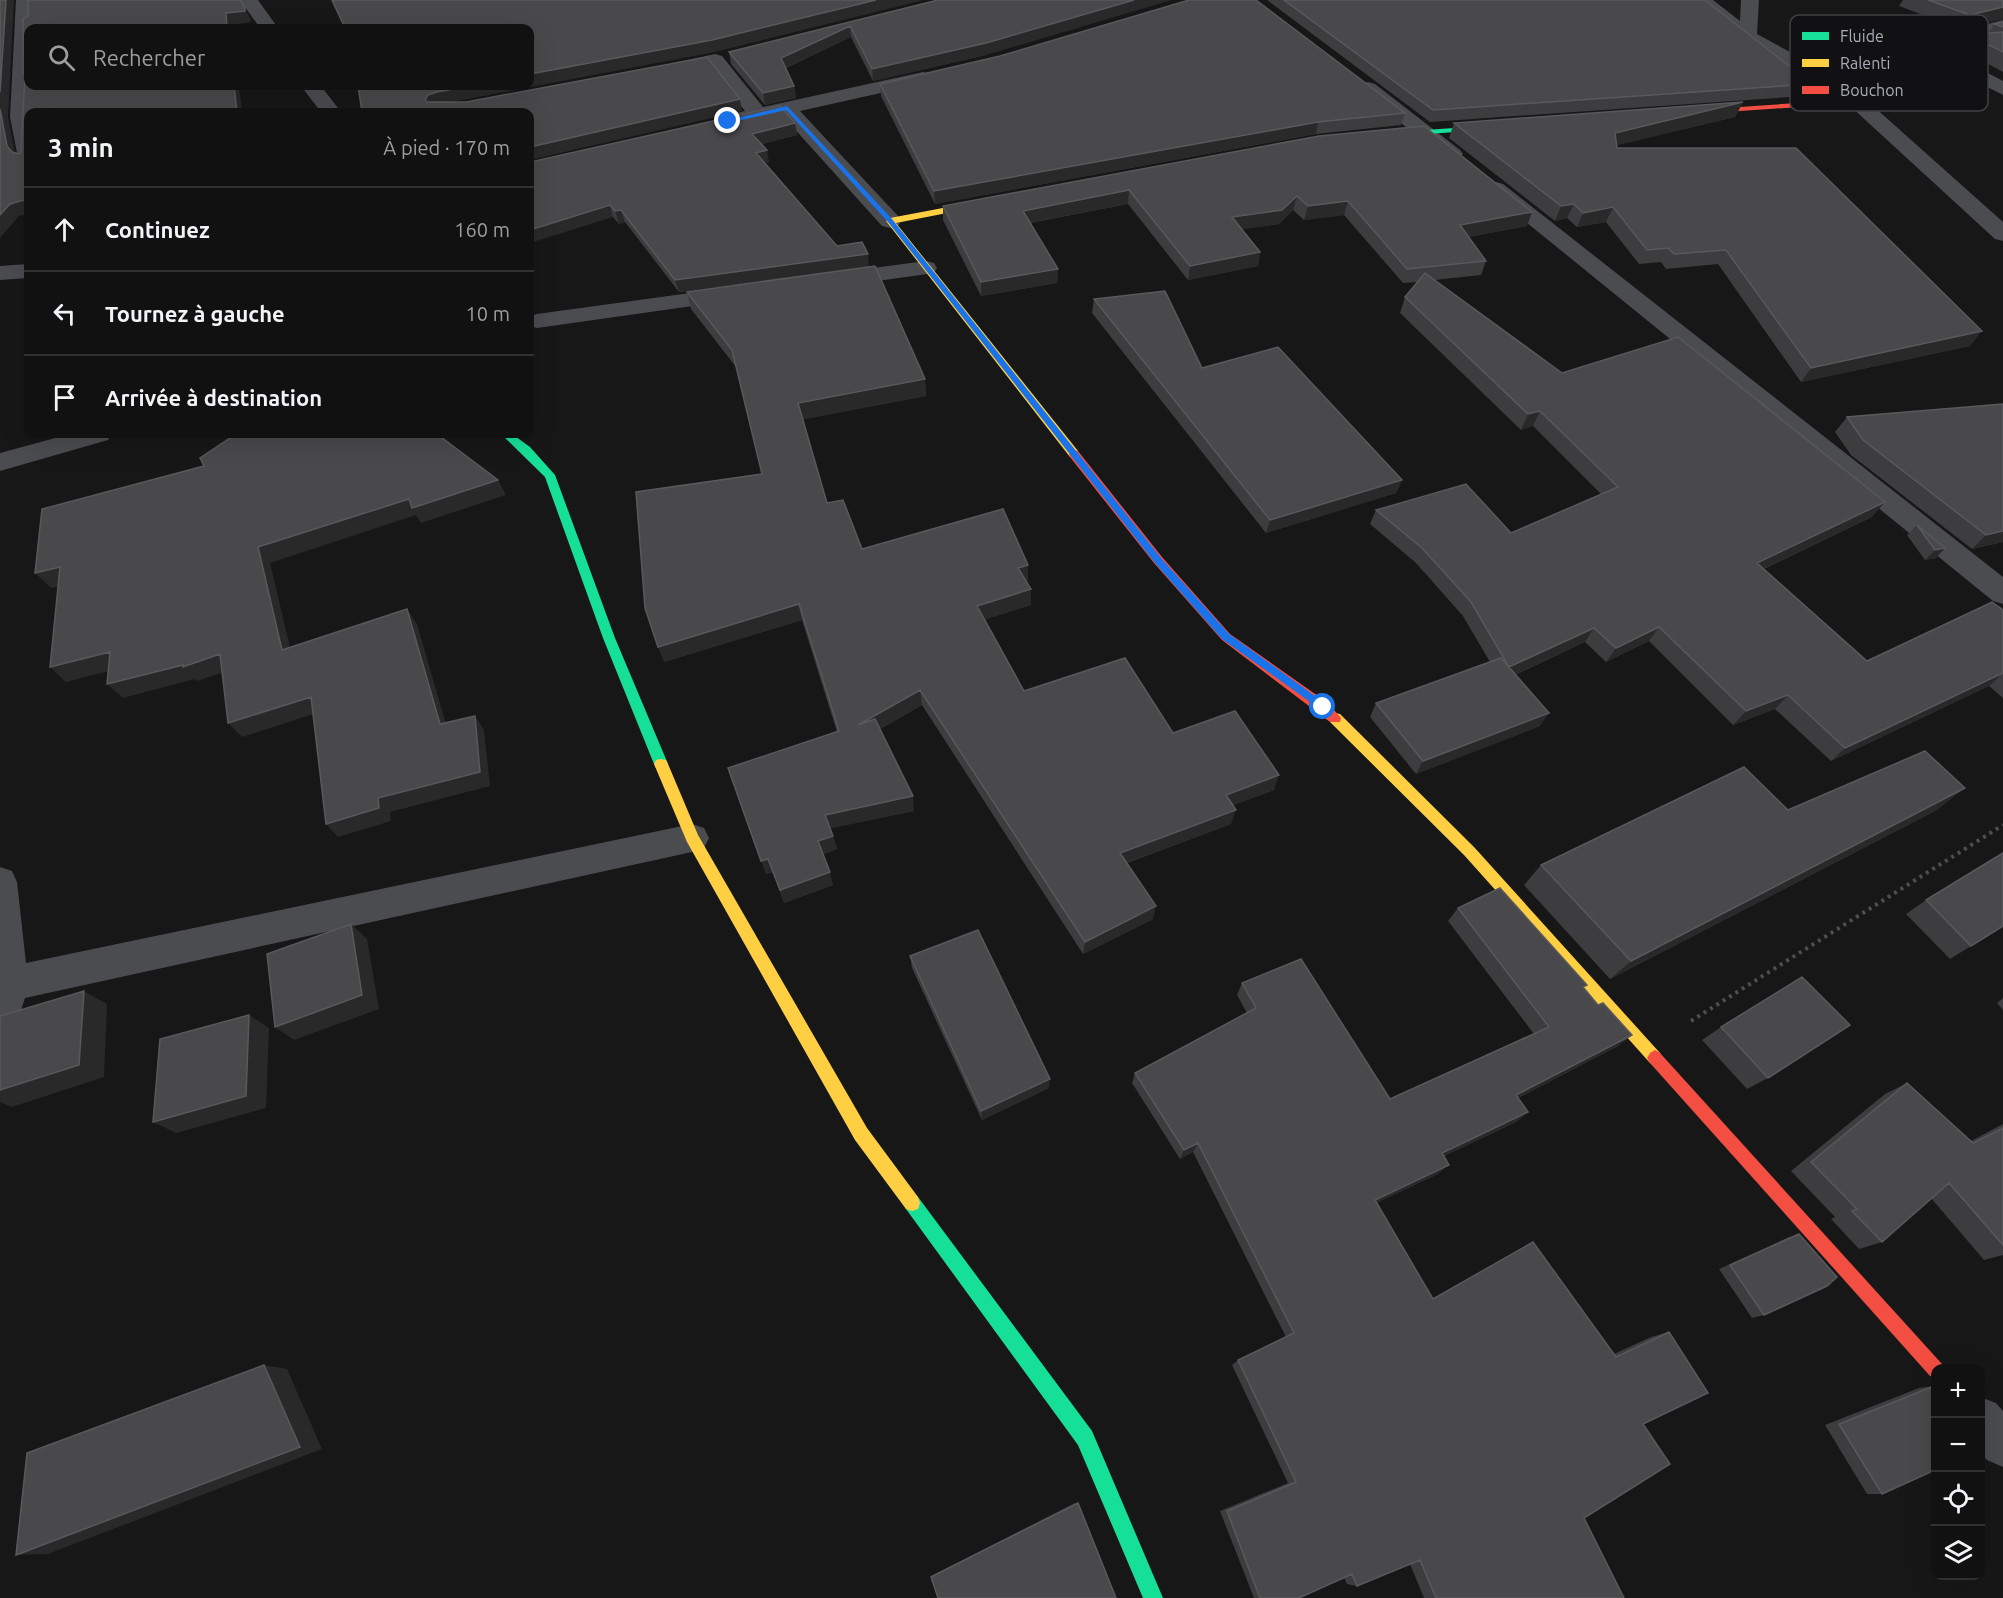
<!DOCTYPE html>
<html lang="fr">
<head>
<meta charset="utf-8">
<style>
  body { margin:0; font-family:Ubuntu,sans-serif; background:#1e1f1f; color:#f1f3f6 }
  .controls { position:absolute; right:18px; bottom:18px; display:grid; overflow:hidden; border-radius:12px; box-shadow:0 6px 24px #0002 }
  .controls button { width:54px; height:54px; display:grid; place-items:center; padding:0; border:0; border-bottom:2px solid #303131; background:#111; color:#f1f3f6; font:30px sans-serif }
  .stop { position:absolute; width:18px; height:18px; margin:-14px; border:4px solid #1a73e8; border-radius:50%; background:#fff }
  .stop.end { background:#1a73e8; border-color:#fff; box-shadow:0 2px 6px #0008 }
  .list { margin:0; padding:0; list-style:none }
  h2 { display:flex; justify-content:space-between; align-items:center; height:78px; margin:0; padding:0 24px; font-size:26px }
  h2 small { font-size:20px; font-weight:400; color:#9c9d9f }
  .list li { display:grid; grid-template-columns:39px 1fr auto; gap:18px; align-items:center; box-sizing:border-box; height:84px; padding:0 24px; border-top:2px solid #303131 }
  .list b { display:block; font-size:22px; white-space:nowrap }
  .list em { font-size:20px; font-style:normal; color:#9c9d9f }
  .icon { flex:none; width:33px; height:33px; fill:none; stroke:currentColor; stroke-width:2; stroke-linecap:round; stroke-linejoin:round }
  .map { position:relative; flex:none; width:2003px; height:1598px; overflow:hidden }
  .search { position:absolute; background:#111; box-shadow:0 6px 24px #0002; left:24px; top:24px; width:510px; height:66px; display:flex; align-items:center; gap:15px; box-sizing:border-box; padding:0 21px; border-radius:12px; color:#9c9d9f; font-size:22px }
  .panel { position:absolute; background:#111; box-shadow:0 6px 24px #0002; left:24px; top:108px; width:510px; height:330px; border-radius:12px }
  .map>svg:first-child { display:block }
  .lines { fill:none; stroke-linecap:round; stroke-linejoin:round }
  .path { stroke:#4d4e52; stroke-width:4; stroke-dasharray:3 4.5; stroke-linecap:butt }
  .street { fill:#4b4c50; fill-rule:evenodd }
  .fast { fill:#16e098; fill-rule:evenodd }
  .slow { fill:#ffcf43; fill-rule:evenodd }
  .jam { fill:#f24e42; fill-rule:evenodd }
  .wall { fill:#3d3d3f }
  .shaded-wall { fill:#29292a }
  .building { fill:#49494c; stroke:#58595d; stroke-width:1.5 }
  .route { fill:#1a73e8 }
  .key { fill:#111113; stroke:#3e4045; stroke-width:1.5 }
  .key-label { font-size:16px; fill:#a8adb8 }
</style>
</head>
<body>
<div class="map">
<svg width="2003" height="1598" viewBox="0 0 2003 1598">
  <rect width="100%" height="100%" fill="#171717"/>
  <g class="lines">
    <path class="path" d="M1691 1021 2003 825"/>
    <path class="street" d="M16 0H34L33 28H28V86H31L28 164 21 162 18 158 10 117Z
      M240 0H258L278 28H260Z
      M1693 0H1713L1740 21 1741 0H1759L1757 34 1821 69 2003 20V31L1940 48 2003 81V95L1921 53 1834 77 1863 97 2003 222V241L1995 239 1849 105 1812 79 1742 40Z
      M715 54 722 56 763 107 923 72 930 74 933 78 930 82 800 111 898 216 901 221 898 226 890 228 882 226 782 115 739 124 732 122 729 118 732 114 745 111 710 67 667 76 660 74 658 70 660 66Z
      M1368 82 1375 84 1460 150 1463 154 1460 158 1453 160 1446 158 1361 92 1358 88 1361 84Z
      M301 86H321L341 112H321Z
      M1496 182 1503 184 2003 577V604L1993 601 1489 192 1485 188 1489 184Z
      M926 261 934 263 937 268 934 273 835 287 827 285 824 280 827 275 835 273Z
      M28 264V278L0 280V266Z
      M734 287 742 289 746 294 742 299 537 328 530 326V316L537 314Z
      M70 434H112L108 440 0 471V453Z
      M692 824 704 828 709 838 704 848 692 852 25 998 13 1035 0 1040V867L12 871 17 882 26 963Z
      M1980 1397 1996 1403 2003 1411V1467L1987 1460 1980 1453Z"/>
    <path class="fast" d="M1495 125 1499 127 1498 129 1385 137 1381 135 1385 133Z
      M501 434H512L530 447 555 475 615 638 668 764 666 768H656L654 764 603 638 545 477Z
      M912 1195 918 1197 1092 1431 1163 1598H1143L1078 1445 906 1209 904 1203 906 1197Z"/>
    <path class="slow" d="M985 200 989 203 988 205 896 223 1078 451V457H1070L886 221 890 218Z
      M1335 713 1340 714 1474 847 1660 1053 1663 1058 1660 1063 1655 1066 1650 1063 1464 855 1330 722 1329 718Z
      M661 759 666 760 668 764 698 835 867 1128 918 1197 920 1203 918 1209 912 1211 906 1209 855 1140 687 842 654 764 656 760Z"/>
    <path class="jam" d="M1856 99 1860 101 1859 103 1696 114 1692 112 1696 110Z
      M1074 450 1078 451 1162 557 1230 634 1328 703 1341 718 1340 722H1330L1222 640 1154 563 1070 457 1069 454Z
      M1655 1050 1660 1053 1942 1364 1944 1368H1936V1379L1930 1376 1650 1063 1647 1058 1650 1053Z"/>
  </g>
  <path class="wall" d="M938 0 986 55 873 81 851 37 786 68 794 86 796 98 765 105 731 64 729 52Z
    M1267 0H1705L1812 84 1805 96 1430 122Z
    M1903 0H2003V19L1961 29 1899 6Z
    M2003 22V72L1961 49 1970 35 1988 34 1994 24Z
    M1000 56 1405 113 1401 125 1316 134 935 204 881 96 880 84Z
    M1743 102 1735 117 1617 145V148L1970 346 1801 382 1718 264 1666 269 1661 262 1639 264 1606 222 1577 227 1567 218 1555 221 1449 138 1454 123Z
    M795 123 797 135 762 144 769 162 765 163 837 246 869 266 679 292 625 222 619 224 613 217 530 162Z
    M1319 136 1527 226 1468 237 1486 261 1481 275 1435 280 1562 373 1872 517 1764 569 1867 661 2003 610V698L1989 686 1831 761 1775 709 1733 725 1649 641 1606 662 1585 642 1515 675 1540 726 1416 774 1370 717 1376 703 1490 662 1463 616 1416 563 1370 524 1376 510 1511 533 1601 494 1533 426 1521 430 1400 313 1405 297 1418 282 1403 283 1344 215 1304 220 1293 210 1279 224 1242 229 1260 252 1258 266 1188 280 1128 204 1030 223 1058 269 1057 283 981 296 943 220V206Z
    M687 292 925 379 926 396 803 419 827 503 862 549 1028 565V581H1026L1031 605 985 619 1024 691 1173 733 1274 790 1233 805 1231 824 1127 863 1153 919 1083 954 922 705 880 729 914 811 830 828 837 849 823 854 833 885 784 903 773 872 766 874 837 732 802 620 664 662 762 474 736 367 691 309Z
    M1094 299 1202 368 1402 480 1396 493 1266 533 1092 313Z
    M1847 417 2003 542 1972 549 1851 455 1835 432Z
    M1917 525 1945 548 1936 558 1925 560 1907 535Z
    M1788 810H1937L1610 979 1524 885 1541 865Z
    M1926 900 1971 946 1950 959 1906 914Z
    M1458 908 1584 988 1598 1005 1632 1035 1618 1046 1518 1098 1528 1112 1516 1122 1444 1156 1438 1174 1376 1203 1433 1299 1533 1242 1614 1354 1651 1337 1669 1332 1643 1424 1584 1518 1624 1598H1424L1410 1564 1357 1586 1347 1584 1344 1578 1299 1598H1254L1220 1511 1288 1483 1232 1365 1238 1360 1286 1337 1193 1152 1180 1159 1132 1083 1135 1073 1247 1013 1237 995 1242 983 1390 1099 1534 1034 1448 921Z
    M910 956 1049 1088 982 1120 912 968Z
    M2003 998V1010L1997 1003Z
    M1721 1027 1768 1078 1747 1089 1702 1040Z
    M1907 1083 1971 1141 2003 1124V1255L1984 1260 1931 1198 1882 1242 1859 1249 1831 1219 1835 1217 1791 1171 1885 1094Z
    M1799 1234 1764 1315 1752 1318 1719 1269 1787 1238Z
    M1934 1386 1882 1494H1867L1825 1425 1919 1388Z
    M1075 1503H1078L931 1577 933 1575Z"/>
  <path class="shaded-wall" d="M6 0H14L8 117 16 158 7 146 0 109V92Z
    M876 0H924L715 52 441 104 430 112 425 100 428 95 437 92 470 86H530V74Z
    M1134 0H1172L986 55 873 81 872 69Z
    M2003 7V19L1961 29 1970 15Z
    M245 8 251 20 250 22 232 25V28H227L226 13Z
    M850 26 851 37 783 69 781 58Z
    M234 86H239L242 112H237Z
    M794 86 796 98 765 105 763 93Z
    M740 99 742 111 530 160V147Z
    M1743 102 1735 117 1609 147 1615 133Z
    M1318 122 1316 134 935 204 934 191Z
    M795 123 797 135 754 146 752 134Z
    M767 150 769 162 758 165 756 153Z
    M1129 190 1128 204 1022 224 1023 211Z
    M1297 196 1293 210 1279 224 1230 231 1232 217Z
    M28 199V214L19 216 0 238V215L10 204Z
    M1348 201 1344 215 1304 220 1308 206Z
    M1574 204 1567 218 1555 221 1561 206Z
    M610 205 613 217 530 243V230Z
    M1613 207 1606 222 1577 227 1583 213Z
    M621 210 625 222 619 224 615 211Z
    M1532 212 1527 226 1455 239 1460 225Z
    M1260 252 1258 266 1188 280 1190 266Z
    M868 254 869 266 679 292 675 280Z
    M1058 269 1057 283 981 296V282Z
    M1982 331 1970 346 1801 382 1811 368Z
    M925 379 926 396 801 420 798 403Z
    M1540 411 1533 426 1521 430 1528 414Z
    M498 480 506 495 421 523 416 515 270 563 294 664 282 650 258 547 409 499Z
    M1402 480 1396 493 1266 533 1270 520Z
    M1885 502 1872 517 1746 577 1757 563Z
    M2003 531V542L1972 549 1986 535Z
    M1945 548 1936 558 1925 560 1935 550Z
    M1028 565V581L1018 584V568Z
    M60 567 75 583 51 588 35 573Z
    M1031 589V605L978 622 977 606Z
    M799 604 802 620 664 662 658 647Z
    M407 609 417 624 450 738 440 724Z
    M1659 627 1649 641 1606 662 1616 648Z
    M1594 628 1585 642 1501 681 1509 667Z
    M110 652 125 667 66 682 50 667Z
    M220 654 233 669 197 681 195 679 123 698 107 684Z
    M2003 673 1989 686 1831 761 1845 748Z
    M920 690 922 705 860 740 858 725Z
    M1788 695 1775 709 1733 725 1746 711Z
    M311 697 323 711 242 737 228 723Z
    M1549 713 1540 726 1416 774 1423 761Z
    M475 716 484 730 490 786 390 812 391 821 338 837 326 824 378 798Z
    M1279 775 1274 790 1221 809 1226 795Z
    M1965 788 1937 810 1610 979 1631 961Z
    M913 796 914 811 828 829 825 815Z
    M1236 810 1231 824 1117 866 1120 853Z
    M833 836 837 849 822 855 818 841Z
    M768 859 773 872 766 874 761 861Z
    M830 872 833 885 784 903 780 890Z
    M1156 906 1153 919 1083 954 1085 942Z
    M351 924 367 939 379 1009 294 1040 275 1027Z
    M84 991 107 1004 104 1077 12 1107 0 1102V1090Z
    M249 1015 269 1028 266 1108 176 1133 153 1122Z
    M1632 1035 1618 1046 1504 1105 1516 1095Z
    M1050 1079 1049 1088 982 1120 981 1111Z
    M1528 1112 1516 1122 1431 1162 1442 1153Z
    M1198 1143 1193 1152 1180 1159 1184 1150Z
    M1449 1165 1438 1174 1365 1208 1375 1200Z
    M264 1365 287 1369 322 1449 48 1554 16 1555Z"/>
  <path class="building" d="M0 0H6L0 92Z
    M28 0H240L245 8V11L226 13 227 28H28V86H234L237 112H28V199L10 204 0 215V109L7 146 12 152 19 154 21 152 25 74 23 72V19L28 16Z
    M332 0H876L712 40 530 74V28H345Z
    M938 0H1134L986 43 872 69 850 26 781 58 794 86 763 93 729 52Z
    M1189 0H1256L1405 113 1318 122 934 191 880 84 1000 56Z
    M1284 0H1705L1812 84 1433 110Z
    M1928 0H2003V7L1970 15Z
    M2003 22V27L1994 24Z
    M2003 32V52L1970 35Z
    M707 57 740 99 530 147V112H362L358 86H470L437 92 428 95 425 100 427 102H466Z
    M1743 102 1615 133 1617 148H1796L1982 331 1811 368 1726 250 1674 254 1668 248 1647 250 1613 207 1583 213 1574 204 1561 206 1454 123Z
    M780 106 795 123 752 134 767 150 756 153 837 246 862 242 868 254 675 280 621 210 615 211 610 205 530 230V162Z
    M1424 126 1532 212 1460 225 1486 261 1407 269 1348 201 1308 206 1297 196 1282 210 1232 217 1260 252 1190 266 1129 190 1023 211 1058 269 981 282 943 206 1319 136Z
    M875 266 925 379 798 403 827 503 843 500 862 549 1003 509 1028 565 1018 568 1031 589 977 606 1024 691 1125 658 1173 733 1235 711 1279 775 1226 795 1236 810 1120 853 1156 906 1085 942 920 690 858 725 875 719 913 796 825 815 833 836 818 841 830 872 780 890 768 859 761 861 728 768 839 731 799 604 658 647 645 608 636 492 762 474 732 350 687 292Z
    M1425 273 1562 373 1678 337 1885 502 1757 563 1867 661 1992 602 2003 610V673L1845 748 1788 695 1746 711 1659 627 1616 648 1594 628 1509 667 1471 602 1422 548 1376 510 1466 484 1511 533 1618 487 1540 411 1528 414 1405 297Z
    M1165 291 1202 368 1278 347 1402 480 1270 520 1094 299Z
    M2003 404V531L1986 535 1863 440 1847 417Z
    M236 434H437L498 480 412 508 409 499 258 547 282 650 407 609 440 724 475 716 480 772 378 798 379 808 326 824 311 697 228 723 220 654 183 667V665L107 684 110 652 50 667 60 567 35 573 42 509 204 466 200 458Z
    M1917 525 1945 548 1935 550Z
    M1501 658 1549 713 1423 761 1376 703Z
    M1925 751 1965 788 1631 961 1541 865 1744 767 1788 810Z
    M2003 853V926L1971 946 1926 900Z
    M1500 888 1587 985 1583 987 1598 1005 1603 1003 1632 1035 1516 1095 1528 1112 1442 1153 1449 1165 1375 1200 1433 1299 1533 1242 1616 1357 1669 1332 1708 1393 1643 1424 1670 1464 1584 1518 1624 1598H1436L1420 1560 1357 1586 1352 1574 1299 1598H1260L1227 1511 1296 1482 1238 1360 1294 1333 1198 1143 1184 1150 1135 1073 1256 1008 1242 983 1301 959 1390 1099 1549 1027 1458 908Z
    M351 924 362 995 275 1027 267 954Z
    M978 930 1050 1079 981 1111 910 956Z
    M1802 977 1850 1025 1768 1078 1721 1027Z
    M84 991 79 1065 0 1090V1016Z
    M249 1015 246 1096 153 1122 160 1039Z
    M1907 1083 1973 1143 2003 1128V1245L1949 1183 1882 1242 1852 1211 1857 1209 1811 1162Z
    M1799 1234 1837 1277 1827 1286 1764 1315 1730 1265Z
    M264 1365 300 1447 16 1555 27 1453Z
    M1934 1386 1935 1388V1470L1882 1494 1839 1424Z
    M1078 1503 1116 1598H938L931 1577Z"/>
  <path class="route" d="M787 106 892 219 1161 558 1229 634 1326 704V709H1320L1222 639 1155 563 888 222 786 110 728 123 725 121Z"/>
  <rect x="1790" y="15" width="198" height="96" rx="9" class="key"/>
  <rect x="1802" y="32" width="27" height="8" fill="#16e098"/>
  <rect x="1802" y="59" width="27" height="8" fill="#ffcf43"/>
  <rect x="1802" y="86" width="27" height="8" fill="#f24e42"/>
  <g class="key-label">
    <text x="1840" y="42">Fluide</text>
    <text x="1840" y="69">Ralenti</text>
    <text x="1840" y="96">Bouchon</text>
  </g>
</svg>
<div class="controls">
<button>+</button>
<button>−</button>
<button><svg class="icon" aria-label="locate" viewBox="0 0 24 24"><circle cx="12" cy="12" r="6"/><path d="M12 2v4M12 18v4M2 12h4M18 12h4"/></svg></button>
<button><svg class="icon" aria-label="layers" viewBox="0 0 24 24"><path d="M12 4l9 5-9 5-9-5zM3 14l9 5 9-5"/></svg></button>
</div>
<div class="stop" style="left:1323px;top:707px"></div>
<div class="stop end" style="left:728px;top:121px"></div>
<div class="search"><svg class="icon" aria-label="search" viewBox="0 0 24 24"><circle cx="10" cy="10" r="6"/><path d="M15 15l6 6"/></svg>Rechercher</div>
<section class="panel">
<h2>3 min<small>À pied · 170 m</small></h2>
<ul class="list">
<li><svg class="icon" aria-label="ahead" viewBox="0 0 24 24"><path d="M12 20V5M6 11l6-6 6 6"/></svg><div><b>Continuez</b></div><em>160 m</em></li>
<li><svg class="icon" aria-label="left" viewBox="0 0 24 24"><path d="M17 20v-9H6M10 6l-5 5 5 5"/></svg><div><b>Tournez à gauche</b></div><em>10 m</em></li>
<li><svg class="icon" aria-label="arrive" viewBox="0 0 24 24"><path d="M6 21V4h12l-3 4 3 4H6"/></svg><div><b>Arrivée à destination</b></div></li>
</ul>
</section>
</div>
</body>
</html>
